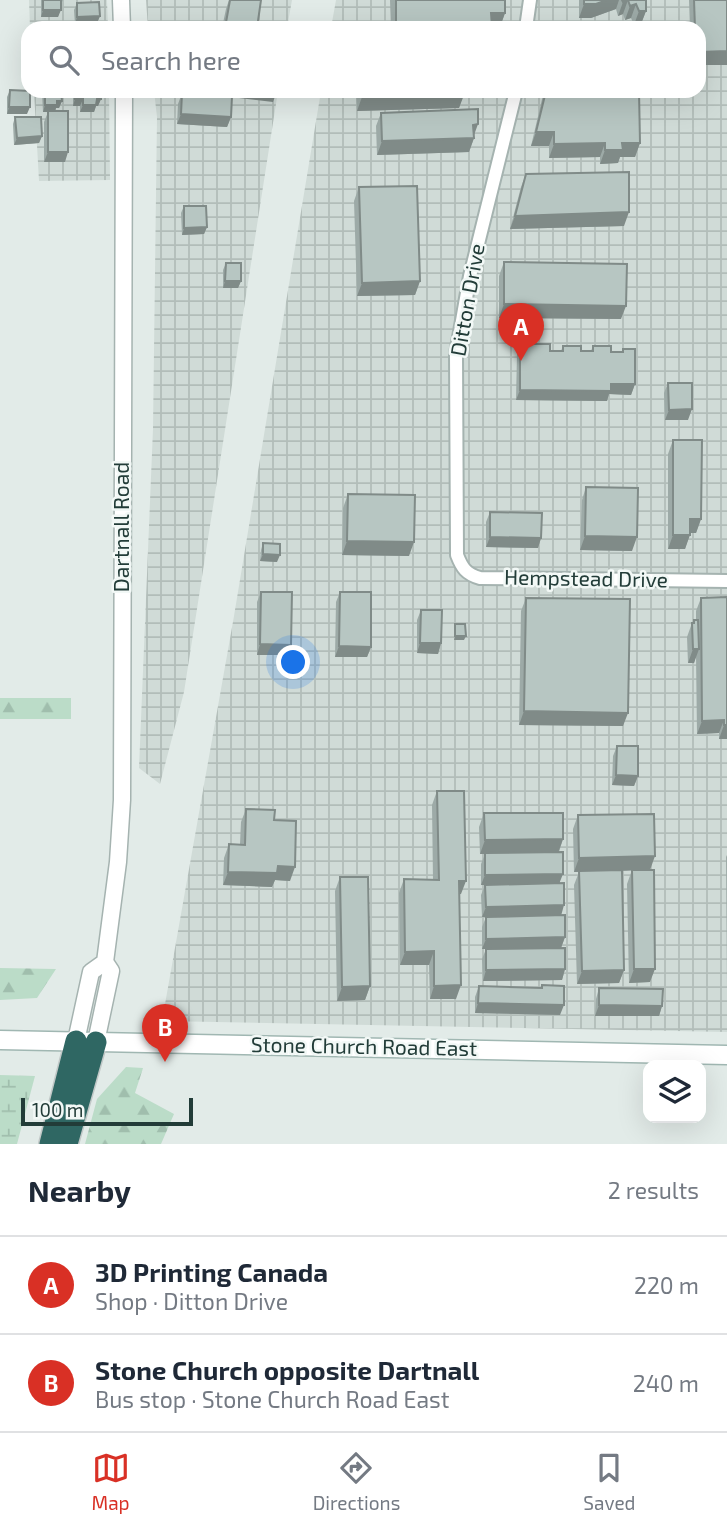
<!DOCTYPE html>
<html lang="en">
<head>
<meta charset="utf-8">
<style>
  body { margin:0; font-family:"Exo 2",sans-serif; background:#f6f6f7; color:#1f2937 }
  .controls { position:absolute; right:21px; bottom:21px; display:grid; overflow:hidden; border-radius:14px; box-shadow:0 7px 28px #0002 }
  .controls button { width:63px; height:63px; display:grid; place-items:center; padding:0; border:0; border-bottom:2px solid #e0e1e3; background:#fff; color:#1f2937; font:35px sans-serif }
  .scale { position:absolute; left:21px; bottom:18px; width:172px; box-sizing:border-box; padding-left:7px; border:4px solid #223c38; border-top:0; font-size:19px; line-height:24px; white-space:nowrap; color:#223c38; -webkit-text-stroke:5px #f2f8f6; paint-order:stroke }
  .you { position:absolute; left:294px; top:663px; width:24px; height:24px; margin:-18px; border:5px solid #fff; border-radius:50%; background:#1a73e8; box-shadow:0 0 0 10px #1a73e833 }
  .badge { display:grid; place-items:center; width:46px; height:46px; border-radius:50%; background:#d93025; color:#fff; font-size:23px; font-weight:700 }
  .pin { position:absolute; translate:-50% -58px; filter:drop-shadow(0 2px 4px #0008) }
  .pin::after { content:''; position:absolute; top:37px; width:24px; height:21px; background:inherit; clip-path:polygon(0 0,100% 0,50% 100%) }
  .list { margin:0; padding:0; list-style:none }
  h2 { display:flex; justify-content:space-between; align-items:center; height:91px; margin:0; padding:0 28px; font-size:30px }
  h2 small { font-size:23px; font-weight:400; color:#747a83 }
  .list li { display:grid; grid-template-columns:46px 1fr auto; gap:21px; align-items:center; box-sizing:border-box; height:98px; padding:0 28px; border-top:2px solid #e0e1e3 }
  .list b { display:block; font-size:26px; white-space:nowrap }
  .list p { margin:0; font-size:23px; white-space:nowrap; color:#747a83 }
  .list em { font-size:23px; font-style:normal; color:#747a83 }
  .icon { flex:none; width:38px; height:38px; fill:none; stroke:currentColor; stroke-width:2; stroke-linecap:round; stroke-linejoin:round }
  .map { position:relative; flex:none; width:727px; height:1144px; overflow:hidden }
  .search { position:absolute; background:#fff; box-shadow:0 7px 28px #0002; left:21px; right:21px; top:21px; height:77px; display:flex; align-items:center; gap:18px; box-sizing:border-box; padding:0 24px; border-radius:21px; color:#747a83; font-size:26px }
  .sheet { height:287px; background:#fff }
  nav { display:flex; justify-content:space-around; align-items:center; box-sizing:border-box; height:98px; border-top:2px solid #e0e1e3; background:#fff; font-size:19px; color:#747a83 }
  nav a { display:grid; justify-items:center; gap:4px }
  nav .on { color:#d93025 }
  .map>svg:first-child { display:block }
  .industrial { fill:url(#industrial-grid) }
  .forest { fill:url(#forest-firs) }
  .wetland { fill:url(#wetland-marsh) }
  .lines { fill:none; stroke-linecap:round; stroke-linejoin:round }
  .minor-casing { stroke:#a5b3b0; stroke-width:16 }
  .tertiary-casing { stroke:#a5b3b0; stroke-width:19 }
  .secondary-casing { stroke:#a0b7b2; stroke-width:21 }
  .motorway-casing { stroke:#c1c8c7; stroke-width:24 }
  .minor { stroke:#fff; stroke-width:12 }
  .tertiary { stroke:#fff; stroke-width:16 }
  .secondary { stroke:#fff; stroke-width:18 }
  .motorway { stroke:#2f6763; stroke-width:21 }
  .wall { fill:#9daaa7 }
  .shaded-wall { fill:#808b88 }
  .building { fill:#b7c6c2; stroke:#808b88; stroke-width:2 }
  .labels { text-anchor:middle; stroke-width:5; stroke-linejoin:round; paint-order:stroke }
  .street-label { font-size:21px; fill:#223c38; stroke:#f2f8f6 }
</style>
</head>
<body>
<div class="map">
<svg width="727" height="1144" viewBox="0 0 727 1144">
  <defs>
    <pattern id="industrial-grid" width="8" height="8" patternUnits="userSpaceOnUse" patternTransform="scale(1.75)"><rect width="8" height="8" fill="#d0dbd7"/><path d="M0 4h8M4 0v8" fill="none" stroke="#b2bdb9"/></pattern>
    <pattern id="forest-firs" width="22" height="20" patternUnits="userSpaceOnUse" patternTransform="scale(1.75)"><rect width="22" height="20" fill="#bbdcc8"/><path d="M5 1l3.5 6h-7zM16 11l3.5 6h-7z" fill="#a0bead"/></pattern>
    <pattern id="wetland-marsh" width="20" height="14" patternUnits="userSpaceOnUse" patternTransform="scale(1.75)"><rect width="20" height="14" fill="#bbdcc8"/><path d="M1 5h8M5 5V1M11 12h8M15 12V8" fill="none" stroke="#a0bead"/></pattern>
  </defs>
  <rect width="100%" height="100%" fill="#e2ebe8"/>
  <path class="industrial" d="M29 0H107L108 28H30Z
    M146 0H292L287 28H148Z
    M336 0H727V1032L162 1021 234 616 321 91H699V28H331Z
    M34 91H109L110 180 39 181Z
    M154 91H278L184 692 160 784 139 768 153 429 157 117Z"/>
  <path class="forest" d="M0 698H71V719H0Z
    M0 968 56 969 37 998 0 1000Z
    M126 1067 143 1068 135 1093 174 1114 161 1144H85L97 1099Z"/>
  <path class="wetland" d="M0 1075 35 1076 17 1144H0Z"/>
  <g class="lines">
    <g class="minor-casing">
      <path id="minor" d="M526 28 530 0
        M516 91 470 276 456 354 457 555C462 568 466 574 480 578L727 581"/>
    </g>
    <g class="tertiary-casing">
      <path id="tertiary" d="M121 0 122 28
        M76 1041 91 972 105 962
        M96 1042 111 971 105 962 118 862 122 800 124 91"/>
    </g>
    <g class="secondary-casing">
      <path id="secondary" d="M0 1040 727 1055"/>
    </g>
    <g class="motorway-casing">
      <path id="motorway" d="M50 1144 76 1041
        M67 1144 96 1042"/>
    </g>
    <use href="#minor" class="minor"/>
    <use href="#tertiary" class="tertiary"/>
    <use href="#secondary" class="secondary"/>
    <use href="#motorway" class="motorway"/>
  </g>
  <path class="wall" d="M41 0H63L61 4 58 17H41Z
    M229 0H261L257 28H222L226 9Z
    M390 0H505V13L500 27H492L491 28H391Z
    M579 0H646V11L641 24 634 25 631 18 625 20 623 14 618 16 616 9 591 18H579Z
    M689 0H727V65H699V28H690Z
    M77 3 100 16 97 23 79 24 96 28H76L78 24H75L74 10Z
    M10 90 27 114H7V97Z
    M42 91H61L62 101 59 108H56L55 111 65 162H44V122L48 112H43Z
    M71 91H96V94L101 99 98 106H96L94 112H80V106H73V95H71Z
    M356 91H464L459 108 357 111Z
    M544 91H639L640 143 635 157H620L618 163 600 164V157L549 158V146H531Z
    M182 93 231 117 227 127 177 124 178 104Z
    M381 113 474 136V138L469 152 377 155 376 126Z
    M15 117 42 136 39 143 14 145 13 124Z
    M526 174 624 226 510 229 521 187Z
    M359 187 420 281 415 295 357 296 354 201Z
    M184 206 207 227 204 234 182 235 181 213Z
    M504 262 621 319 499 318V276Z
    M226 263 241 281 238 288H223V270Z
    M520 344 550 351H561L563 346 581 351H591L593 346 611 352H622L623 349 635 384 631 395 609 394 607 401 516 400 517 354Z
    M668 383 688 420H665L664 393Z
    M673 440 701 519 696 533H690L685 549H668V454Z
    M586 487 632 551 580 550 582 500Z
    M348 494 409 556 342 555 343 508Z
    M490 512 541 538 538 548 486 547V522Z
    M263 543 277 562 260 561 261 550Z
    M261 592 291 645 287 655H257V602Z
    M340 592 371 647 367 657H335L336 602Z
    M526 598 623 726 519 725 521 611Z
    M701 598 727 739H719V733L697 734 696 655 694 663H688L687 637 692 623 694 620H696V611Z
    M421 610 441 643 438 654 417 653V620Z
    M617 746 638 776 634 786 612 785 613 756Z
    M437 791 461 894H459L456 999H430L429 965H400L399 893 404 879 433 880 432 805Z
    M246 809 274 820 290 881 275 880 272 887 223 885 224 858 229 844H240L241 822Z
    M484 813 563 839 559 852 561 915 565 937 561 948 565 969 562 980 483 981 482 959 486 949H482V927L486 917H482L481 895 485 885H481V864L485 854H480L479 827Z
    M578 815 650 870V982L629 983 627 884 632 870 622 871 624 970 619 983 577 984 574 885 579 872H574L573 829Z
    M727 855V988L726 857Z
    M340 877 370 986 365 1000 337 1001 335 891Z
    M542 985 560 1015 475 1013V997L479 986 541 988Z
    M599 988 662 1006 659 1016H595L596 999Z"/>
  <path class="shaded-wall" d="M607 0H619L616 9 591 18H579L584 4Z
    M628 0 623 14 618 16 623 2Z
    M636 4 631 18 625 20 630 6Z
    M43 10H61L58 17H41Z
    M639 11H646L641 24 634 25Z
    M491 13H505L500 27H492L491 28H417Z
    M100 16 97 23 75 24 77 17Z
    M727 51V65H699V52Z
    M242 91H277L273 102 239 98Z
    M464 95 459 108 357 111 362 97Z
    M75 99H83L80 106H73Z
    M97 99H101L98 106H96L94 112H80L83 105Z
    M57 101H62L59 108H56L55 112H43L45 105Z
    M9 107H30L27 114H7Z
    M181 114 231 117 227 127 177 124Z
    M478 124 473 138V125Z
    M536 132H554L549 146H531Z
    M42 136 39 143 14 145 17 138Z
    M474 138 469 152 377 155 382 141Z
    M605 143 600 157 549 158 554 144Z
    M622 143H640L635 157H620L618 163 600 164 605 150Z
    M48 152H68L65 162H44Z
    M629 212 624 226 510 229 515 216Z
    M207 227 204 234 182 235 184 228Z
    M225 281H241L238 288H223Z
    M420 281 415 295 357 296 362 283Z
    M504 304 626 306 621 319 499 318Z
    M611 384H635L631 395 609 394 607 401 516 400 520 390Z
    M692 409 688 420H665L669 410Z
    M690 519H701L696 533H685Z
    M673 535H690L685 549H668Z
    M585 536 637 537 632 551 580 550Z
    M490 537 541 538 538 548 486 547Z
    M347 541 414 542 409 556 342 555Z
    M263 554 280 555 277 562 260 561Z
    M455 636H466L464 640H454Z
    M420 643H441L438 654 417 653Z
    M260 644 291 645 287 655H257Z
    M339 646 371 647 367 657H335Z
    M693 649H699L694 663H688Z
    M524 711 628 713 623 726 519 725Z
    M724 720 719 733 697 734 702 721Z
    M724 725H727V739H719Z
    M616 775 638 776 634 786 612 785Z
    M563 839 558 853 480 854 485 840Z
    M655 856 650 870 574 872 579 858Z
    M278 866 295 867 290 881 275 880 272 887 223 885 228 872Z
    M563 874 559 884 481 885 485 875Z
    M459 881H466L461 894 454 895Z
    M564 905 561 916 482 917 486 907Z
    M565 937 561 948 482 949 486 939Z
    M434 951 429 965H400L405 952Z
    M565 969 562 980 483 981 486 970Z
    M634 969H655L650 982 629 983Z
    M624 970 619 983 577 984 582 971Z
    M461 985 456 999H430L434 986Z
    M370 986 365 1000 337 1001 342 987Z
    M478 1003 564 1005 560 1015 475 1013Z
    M599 1005 662 1006 659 1016H595Z"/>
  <path class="building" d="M43 0H61V10H43Z
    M230 0H261L257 28H225Z
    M396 0H505V13H491L492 27 396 28Z
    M584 0H607L596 4H584Z
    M622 0H646V11H639L636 4 630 6 628 0 623 2Z
    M694 0H727V51L699 52V28H695Z
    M99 2 100 16 77 17V3Z
    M66 23V28H44V25Z
    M78 24H96V28H78Z
    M10 90 30 91V107H9Z
    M45 91H61L62 101H57V105H45Z
    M75 91H96V94H101V99H97L96 105H83V99H75Z
    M361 91H464V95L362 97Z
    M546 91H639L640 143H622L623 150H605V143L554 144V132H536Z
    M182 93 232 96 231 117 181 114Z
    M478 109V124L473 125 474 138 382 141 381 113Z
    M48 111H68V152H48Z
    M15 117H41L42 136 17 138Z
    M629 172V212L515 216 526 174Z
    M417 186 420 281 362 283 359 187Z
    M184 206H206L207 227 184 228Z
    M504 262 627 264 626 306 504 304Z
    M226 263H241V281H225Z
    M520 344H550V351H563V346H581V351H593V346H611V352H623V349H635V384H611V391L520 390Z
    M668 383H692V409L669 410Z
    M673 440H702L701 519H690V535H673Z
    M586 487 638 488 637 537 585 536Z
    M348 494 415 495 414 542 347 541Z
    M490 512 542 513 541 538 490 537Z
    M263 543 280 544V555L263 554Z
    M261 592H292L291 645 260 644Z
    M340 592H371V647L339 646Z
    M727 597V725H724V720L702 721 701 598Z
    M526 598 630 599 628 713 524 711Z
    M421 610H442L441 643H420Z
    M694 620H698L699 649H693L692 623H694Z
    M455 624H465L466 636H455Z
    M617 746H638V776L616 775Z
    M437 791H464L466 881H459L461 985 434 986V951L405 952 404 879 439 880Z
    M246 809 275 810 274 820 296 821 295 867 278 866 277 873 228 872 229 844 245 845Z
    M484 813H563V839L485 840Z
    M654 814 655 856 579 858 578 815Z
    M563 852V874L485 875V853Z
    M622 870 624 970 582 971 579 871Z
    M632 870H654L655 969H634Z
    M340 877H368L370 986 342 987Z
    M564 883V905L486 907 485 885Z
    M565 915V937L486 939V917Z
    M565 948V969L486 970V949Z
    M542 985 564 986V1005L478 1003 479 986 542 988Z
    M599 988 663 989 662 1006 599 1005Z"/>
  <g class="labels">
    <g class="street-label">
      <text transform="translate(468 300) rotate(-80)" y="7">Ditton Drive</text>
      <text transform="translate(122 527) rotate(-90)" y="7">Dartnall Road</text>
      <text transform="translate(586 579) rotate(1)" y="7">Hempstead Drive</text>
      <text transform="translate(364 1047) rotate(1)" y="7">Stone Church Road East</text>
    </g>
  </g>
</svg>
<div class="controls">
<button><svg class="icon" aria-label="layers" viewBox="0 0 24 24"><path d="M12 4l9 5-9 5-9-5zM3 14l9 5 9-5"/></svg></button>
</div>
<div class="scale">100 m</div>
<div class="you"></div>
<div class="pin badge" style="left:521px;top:361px">A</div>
<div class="pin badge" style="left:165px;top:1062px">B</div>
<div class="search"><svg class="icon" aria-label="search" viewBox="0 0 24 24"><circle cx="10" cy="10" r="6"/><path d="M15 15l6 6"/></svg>Search here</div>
</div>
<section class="sheet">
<h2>Nearby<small>2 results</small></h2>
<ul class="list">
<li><span class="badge">A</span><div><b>3D Printing Canada</b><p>Shop · Ditton Drive</p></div><em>220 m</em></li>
<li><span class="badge">B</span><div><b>Stone Church opposite Dartnall</b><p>Bus stop · Stone Church Road East</p></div><em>240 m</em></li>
</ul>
</section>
<nav>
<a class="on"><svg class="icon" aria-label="map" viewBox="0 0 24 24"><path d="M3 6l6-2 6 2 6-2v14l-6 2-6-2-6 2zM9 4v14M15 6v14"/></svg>Map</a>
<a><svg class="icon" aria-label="directions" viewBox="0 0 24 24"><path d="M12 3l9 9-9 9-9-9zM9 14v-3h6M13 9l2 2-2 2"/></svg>Directions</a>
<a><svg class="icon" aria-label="saved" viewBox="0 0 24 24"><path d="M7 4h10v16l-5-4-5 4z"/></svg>Saved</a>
</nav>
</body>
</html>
